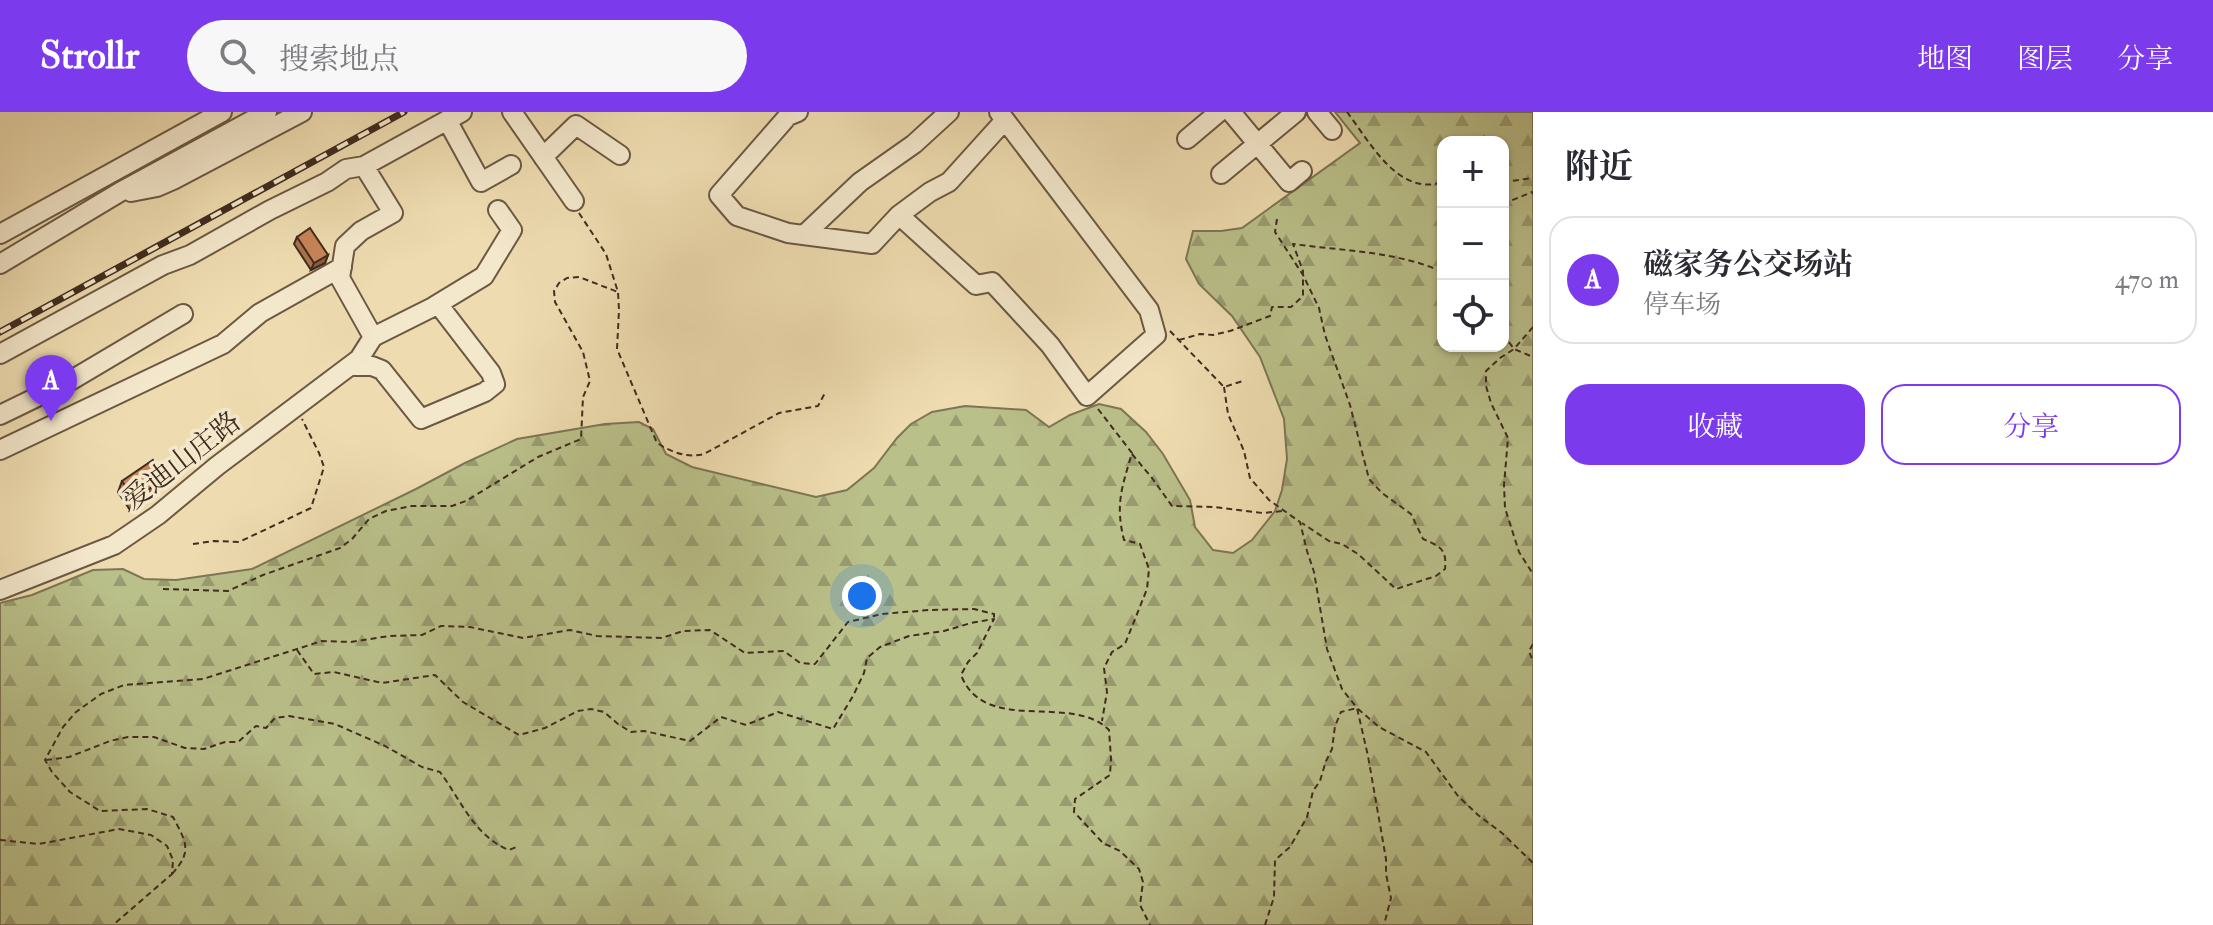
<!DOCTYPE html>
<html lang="zh">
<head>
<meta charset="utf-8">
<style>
  body { margin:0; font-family:"IM FELL Double Pica","Noto Serif SC",serif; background:#f7f7f7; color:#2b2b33 }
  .controls { position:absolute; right:24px; top:24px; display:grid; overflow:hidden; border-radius:16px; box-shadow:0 2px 6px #0004 }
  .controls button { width:72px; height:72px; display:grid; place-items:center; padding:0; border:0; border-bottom:2px solid #e1e1e2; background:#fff; color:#2b2b33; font:40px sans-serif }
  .you { position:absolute; left:862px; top:484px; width:28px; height:28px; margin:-20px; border:6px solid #fff; border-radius:50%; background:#1a73e8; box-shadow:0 0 0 12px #1a73e833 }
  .badge { display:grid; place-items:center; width:52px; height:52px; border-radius:50%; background:#7c3aed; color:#fff; font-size:26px; font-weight:700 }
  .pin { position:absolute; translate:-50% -66px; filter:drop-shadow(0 2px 4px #0008) }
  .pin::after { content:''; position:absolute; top:42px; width:28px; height:24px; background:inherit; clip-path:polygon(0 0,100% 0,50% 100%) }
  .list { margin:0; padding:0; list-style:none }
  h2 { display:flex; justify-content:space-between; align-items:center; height:104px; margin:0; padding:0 32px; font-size:34px }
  h2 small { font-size:26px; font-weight:400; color:#7c7c81 }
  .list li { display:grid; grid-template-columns:52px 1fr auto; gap:24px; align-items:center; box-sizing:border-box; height:128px; margin:0 16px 16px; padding:0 16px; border:2px solid #e1e1e2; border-radius:24px }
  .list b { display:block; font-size:30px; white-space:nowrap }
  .list p { margin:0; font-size:26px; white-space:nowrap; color:#7c7c81 }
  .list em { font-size:26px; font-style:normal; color:#7c7c81 }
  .actions { display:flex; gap:16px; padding:24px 32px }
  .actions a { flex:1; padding:18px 0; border:2px solid #7c3aed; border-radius:24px; text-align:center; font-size:28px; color:#7c3aed }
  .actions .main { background:#7c3aed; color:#fff }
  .icon { flex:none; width:44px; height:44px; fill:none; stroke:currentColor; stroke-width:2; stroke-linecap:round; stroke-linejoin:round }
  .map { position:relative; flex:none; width:1533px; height:813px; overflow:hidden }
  header { display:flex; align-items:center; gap:48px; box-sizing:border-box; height:112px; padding:0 40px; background:#7c3aed; color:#fff }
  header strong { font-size:38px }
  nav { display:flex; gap:44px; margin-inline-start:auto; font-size:28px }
  .search { width:560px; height:72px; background:#f7f7f7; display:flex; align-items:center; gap:20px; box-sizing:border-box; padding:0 28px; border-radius:44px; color:#7c7c81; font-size:30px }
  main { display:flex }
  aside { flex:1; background:#fff }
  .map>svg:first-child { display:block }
  .forest { fill:url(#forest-firs); stroke:#7d7654; stroke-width:2; fill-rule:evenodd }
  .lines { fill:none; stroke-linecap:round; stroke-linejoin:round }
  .minor-casing { stroke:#6c5843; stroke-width:22 }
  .path { stroke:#402c1f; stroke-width:2; stroke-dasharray:6 4; stroke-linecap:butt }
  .minor { stroke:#f4e8cc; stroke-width:18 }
  .rail-casing { stroke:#402c1f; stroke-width:7 }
  .rail { stroke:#f4e8cc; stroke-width:4; stroke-dasharray:12; stroke-linecap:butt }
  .wall { fill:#ab724b; stroke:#402c1f; stroke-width:2 }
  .shaded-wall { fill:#8b5c3d; stroke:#402c1f; stroke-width:2 }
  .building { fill:#c78457; stroke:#402c1f; stroke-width:2 }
  .labels { text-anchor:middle; stroke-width:7; stroke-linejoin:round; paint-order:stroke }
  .street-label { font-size:28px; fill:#402c1f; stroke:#f4e8cc }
</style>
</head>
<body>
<header>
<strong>Strollr</strong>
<div class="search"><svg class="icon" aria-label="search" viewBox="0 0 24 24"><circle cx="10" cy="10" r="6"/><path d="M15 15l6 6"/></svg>搜索地点</div>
<nav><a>地图</a><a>图层</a><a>分享</a></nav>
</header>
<main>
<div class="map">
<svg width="1533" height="813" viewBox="0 0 1533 813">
  <defs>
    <pattern id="forest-firs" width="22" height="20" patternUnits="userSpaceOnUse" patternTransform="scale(2)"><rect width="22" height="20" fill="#bac08a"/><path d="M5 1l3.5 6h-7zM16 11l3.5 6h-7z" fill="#999c70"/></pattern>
  </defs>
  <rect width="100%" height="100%" fill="#eedcb0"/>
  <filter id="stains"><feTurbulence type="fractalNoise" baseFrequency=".0025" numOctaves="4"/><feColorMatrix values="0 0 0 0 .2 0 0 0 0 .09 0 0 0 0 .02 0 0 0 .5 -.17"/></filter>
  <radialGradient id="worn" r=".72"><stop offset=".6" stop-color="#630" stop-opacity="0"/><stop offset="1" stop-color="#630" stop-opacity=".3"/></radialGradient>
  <path class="forest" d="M1335 0H1533V813H0V491L32 483 93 458 123 457 144 467 176 468 252 457 416 377 465 351 517 327 605 312 639 310 653 317 666 342 692 355 816 385 847 378 874 356 897 326 911 312 932 300 965 294 1026 298 1049 315 1070 303 1099 292 1121 297 1146 320 1163 342 1190 388 1195 415 1213 438 1233 441 1252 428 1275 399 1282 378 1287 347 1284 307 1260 245 1232 204 1199 172 1186 147 1193 119H1221L1242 116 1360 31ZM1443 30H1503V234H1443Z"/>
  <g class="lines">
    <g class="minor-casing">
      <path id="minor" d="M512 0 574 89
        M798 0 788 4 719 83 737 104 788 121 872 132 899 103 976 173 992 170 1050 233 1087 284 1156 223 1149 198 999 0
        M1231 0 1289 70 1302 59
        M1317 0 1332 18
        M447 8 481 70 511 53
        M1187 27 1219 0
        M543 45 576 13 620 43
        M364 54 393 101 361 119 345 134 340 166 373 225
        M1221 62 1296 0
        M131 80 157 75 173 68 302 0
        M899 103 930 80 949 70 1005 8
        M0 122 222 0
        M804 123 860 70 914 32 949 0
        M0 152 120 80 267 0
        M373 225 433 195 484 164 512 118 498 98
        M0 242 163 153 190 143 270 98 327 70 346 57 364 54 462 0
        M350 254H372L382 258 421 307 485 280 495 272 491 261 438 192
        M0 303 70 269 183 202
        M0 338 223 232 260 201 342 155
        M0 478 114 433 158 403 217 354 359 247 373 225"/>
    </g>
    <path class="path" d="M1347 0C1370 30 1398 85 1443 70
      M1503 70 1533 66
      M1503 92 1532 80 1533 82
      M579 101 606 142 618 180 619 198 617 237 657 331C673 341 687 346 704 342L779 301 818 294 826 279
      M1277 107 1275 120 1303 163 1319 196 1325 223 1350 293 1369 367 1382 381 1411 402 1423 427C1440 434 1447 437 1445 457L1436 464 1396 477 1358 442 1342 432 1329 429 1302 411
      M1533 215 1514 237 1500 246 1486 259V274L1491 291 1508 326 1504 373 1505 396 1519 440 1533 462
      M1170 219 1224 275 1243 269
      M1503 222 1514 237 1533 245
      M1179 228 1200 222 1213 223 1230 219 1270 204 1272 195H1291L1303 184V159L1293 132C1343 139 1396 139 1443 160
      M1224 275 1228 302 1244 339 1250 366 1269 388 1300 410 1307 439 1314 460 1327 537 1342 577 1357 596 1368 644 1386 747V762L1391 786 1384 813
      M1098 297 1132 341C1122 375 1115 392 1124 428L1140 432 1149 457 1147 477 1125 532 1112 540 1104 556 1107 580 1102 609
      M1132 342 1152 366 1172 394 1214 395 1263 401 1283 399
      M193 432 214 429 239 430 311 396 324 355 319 341 302 307
      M163 477 228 479 263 463 340 436 352 427 369 407 386 399 412 394H452L466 389 538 345 581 327 583 285 590 269 583 240 555 190 554 179 559 171 567 166 579 165 618 180
      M1533 532 1529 539 1533 550
      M297 538 314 562 334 560 382 571 435 563 463 590 519 623 545 616 578 599 591 597 604 600 618 612 631 620 644 619 690 629 721 605 746 613 778 600 833 617 853 584 864 561 867 546 880 535 909 524 944 519 971 511 994 507 977 541 968 550 961 563C985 624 1071 580 1109 618L1111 646 1110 663 1075 687 1074 700 1103 731 1120 739 1139 757 1143 770 1140 793 1150 813
      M46 648 69 645 110 629 128 625H154L185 636 204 637 225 630H238L256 614 266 616 275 606 289 604 335 612 385 634 422 655 440 660C461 688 474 724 509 738L519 734
      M0 728 39 732 119 717 151 723 167 734 173 748 172 762 113 813
      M172 762C193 739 186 730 173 705L147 697 100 699 70 680 52 660 45 648 63 615 76 600 101 582 124 573 203 567 322 529 351 530 389 524 422 523 441 514 470 515 523 526 570 518 597 524 662 526 683 519 710 518 745 541 784 539 800 551 815 552 848 510 882 502 929 498 974 497 994 502V506
      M1265 813 1274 785 1275 748 1290 735 1307 705 1313 679 1320 669 1326 649 1332 637 1335 614 1341 600 1357 596 1379 615 1426 640 1458 684 1478 703 1502 721 1533 751"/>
    <use href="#minor" class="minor"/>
    <g class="rail-casing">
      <path id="rail" d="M0 220 404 0"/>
    </g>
    <use href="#rail" class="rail"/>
  </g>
  <path class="wall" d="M297 125 328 143 325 151 311 158 294 132Z
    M165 366 161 377 130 398 118 380 122 369Z"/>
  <path class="shaded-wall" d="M328 143 325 151 311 158 314 151Z
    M165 366 161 377 130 398 134 387Z"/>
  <path class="building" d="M310 116 328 143 314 151 297 125Z
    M153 348 165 366 134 387 122 369Z"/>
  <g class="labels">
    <g class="street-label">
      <text transform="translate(181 348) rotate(-38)" y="10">爱迪山庄路</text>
    </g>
  </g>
  <rect width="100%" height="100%" filter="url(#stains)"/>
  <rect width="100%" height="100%" fill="url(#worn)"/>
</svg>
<div class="controls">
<button>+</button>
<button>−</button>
<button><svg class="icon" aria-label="locate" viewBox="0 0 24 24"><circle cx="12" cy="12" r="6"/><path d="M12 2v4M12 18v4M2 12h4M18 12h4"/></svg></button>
</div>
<div class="you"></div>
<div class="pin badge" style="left:51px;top:309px">A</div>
</div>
<aside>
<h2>附近<small></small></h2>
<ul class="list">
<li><span class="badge">A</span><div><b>磁家务公交场站</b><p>停车场</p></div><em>470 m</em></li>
</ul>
<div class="actions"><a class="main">收藏</a><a>分享</a></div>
</aside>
</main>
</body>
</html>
